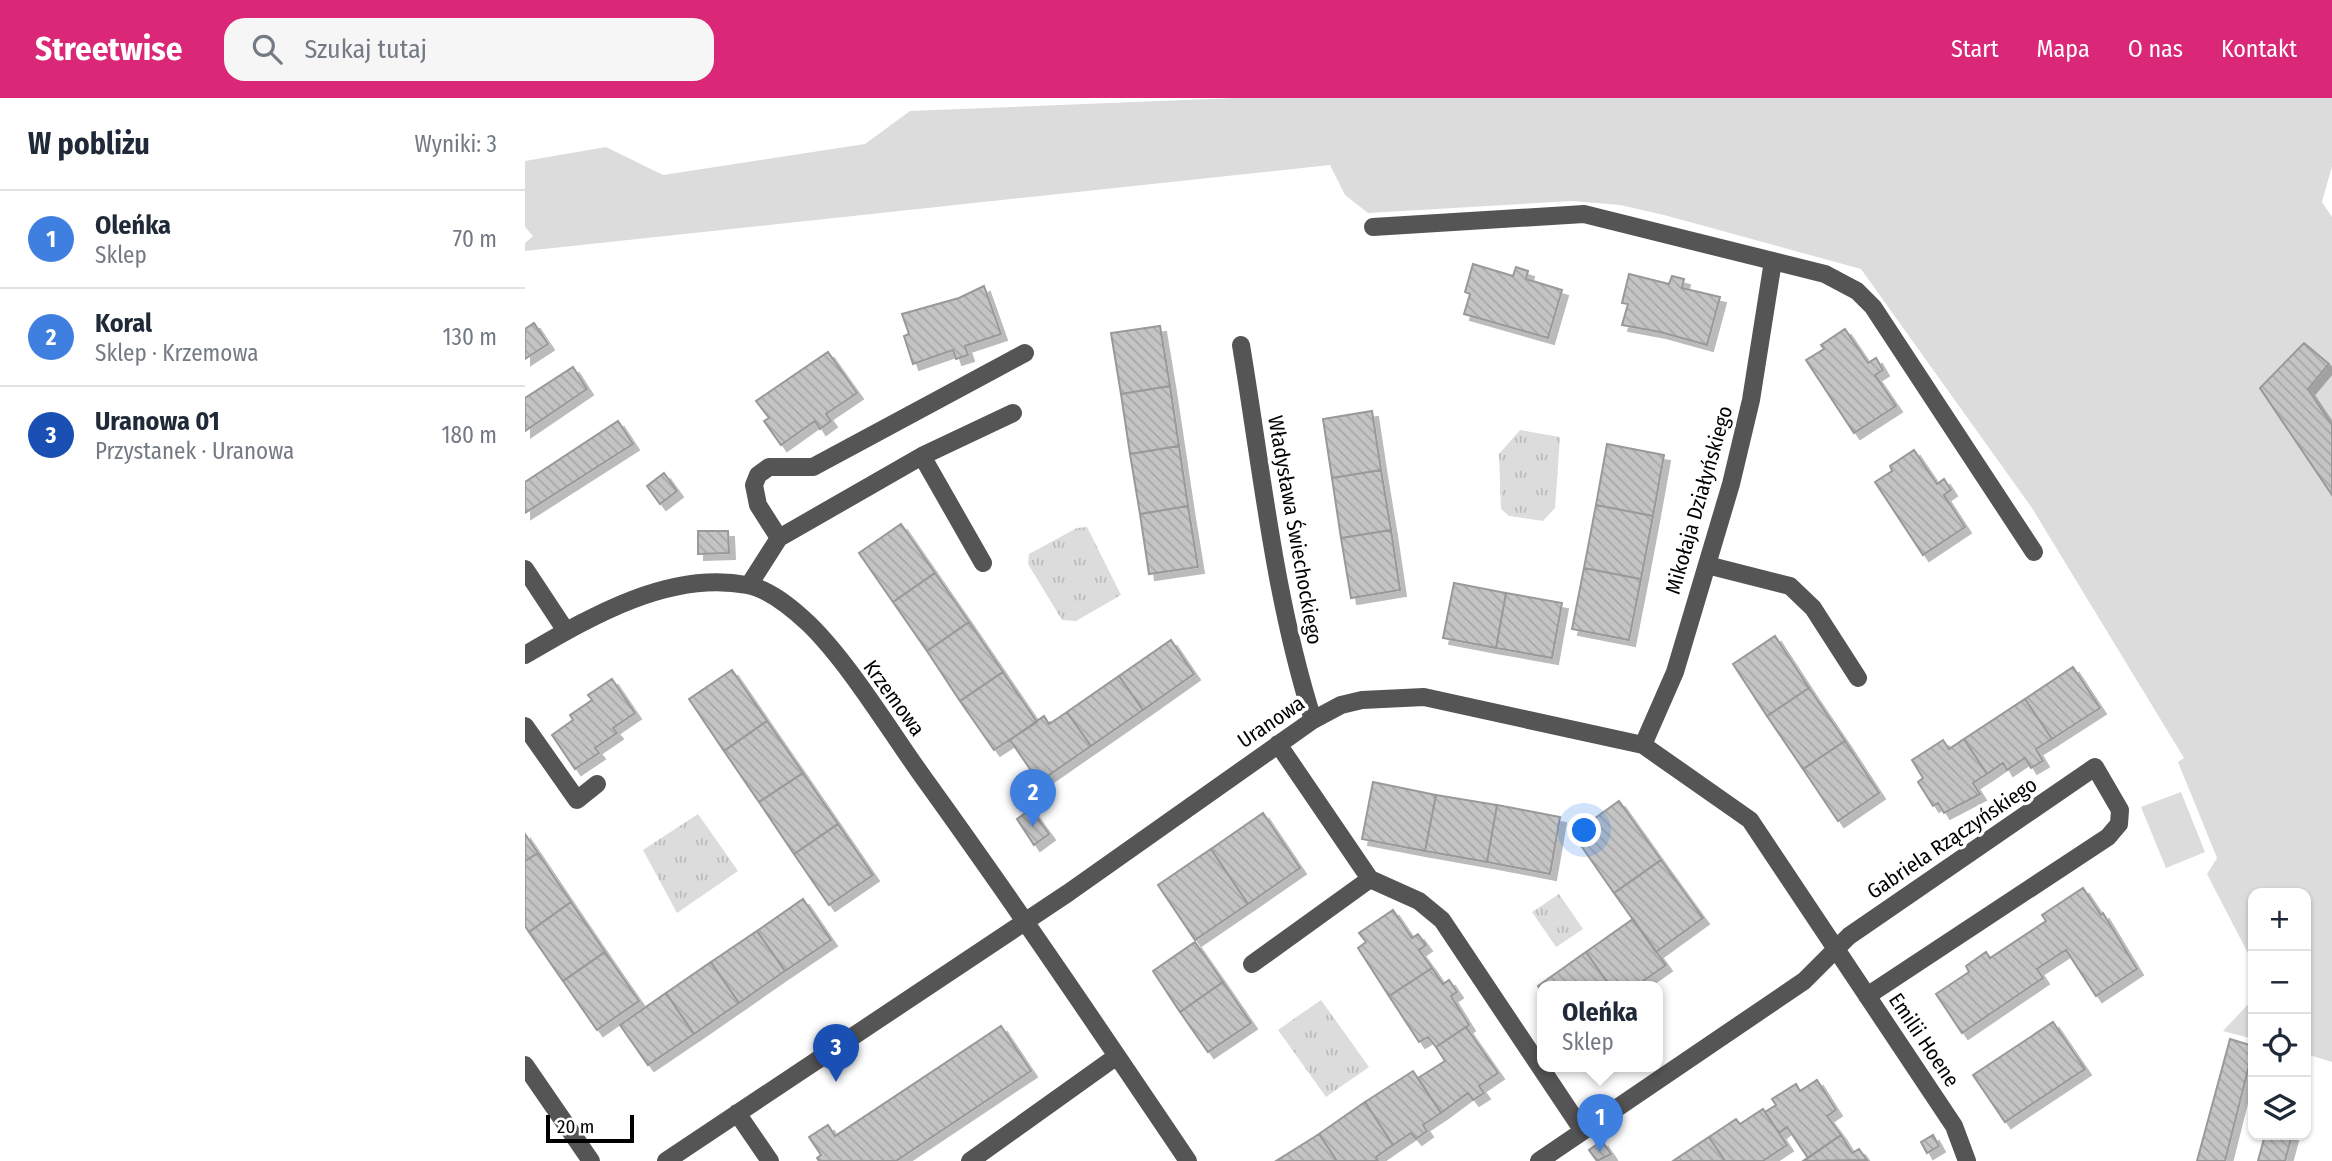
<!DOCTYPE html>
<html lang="pl">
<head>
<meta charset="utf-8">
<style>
  body { margin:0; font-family:"Fira Sans Condensed",sans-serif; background:#f6f6f7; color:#1f2937 }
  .controls { position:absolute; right:21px; bottom:21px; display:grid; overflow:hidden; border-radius:14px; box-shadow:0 2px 5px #0004 }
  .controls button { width:63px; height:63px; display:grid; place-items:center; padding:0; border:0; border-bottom:2px solid #e0e1e3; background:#fff; color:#1f2937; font:35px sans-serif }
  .scale { position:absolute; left:21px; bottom:18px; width:88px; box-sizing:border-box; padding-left:7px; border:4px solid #000; border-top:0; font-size:19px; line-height:24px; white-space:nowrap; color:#000; -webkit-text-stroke:5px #fff; paint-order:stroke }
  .you { position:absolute; left:1060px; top:733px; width:24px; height:24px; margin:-18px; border:5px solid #fff; border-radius:50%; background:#1a73e8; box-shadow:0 0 0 10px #1a73e833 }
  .badge { display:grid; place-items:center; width:46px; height:46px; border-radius:50%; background:#db2777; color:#fff; font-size:23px; font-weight:700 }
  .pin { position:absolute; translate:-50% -58px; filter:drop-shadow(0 2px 4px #0008) }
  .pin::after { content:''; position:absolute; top:37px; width:24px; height:21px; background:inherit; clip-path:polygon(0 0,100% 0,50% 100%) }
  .popup { position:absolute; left:1012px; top:883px; width:126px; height:91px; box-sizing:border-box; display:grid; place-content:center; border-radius:14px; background:#fff; filter:drop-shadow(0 2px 5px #0005); font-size:23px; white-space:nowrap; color:#747a83 }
  .popup b { font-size:26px; color:#1f2937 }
  .popup::after { content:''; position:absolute; left:50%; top:100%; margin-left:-14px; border:14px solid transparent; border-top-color:#fff }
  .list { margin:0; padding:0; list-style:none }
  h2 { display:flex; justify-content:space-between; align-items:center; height:91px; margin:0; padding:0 28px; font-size:30px }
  h2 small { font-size:23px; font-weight:400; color:#747a83 }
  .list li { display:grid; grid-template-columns:46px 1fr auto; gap:21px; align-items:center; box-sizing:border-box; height:98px; padding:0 28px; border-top:2px solid #e0e1e3 }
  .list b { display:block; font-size:26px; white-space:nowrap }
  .list p { margin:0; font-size:23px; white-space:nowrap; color:#747a83 }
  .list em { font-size:23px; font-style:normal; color:#747a83 }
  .icon { flex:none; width:38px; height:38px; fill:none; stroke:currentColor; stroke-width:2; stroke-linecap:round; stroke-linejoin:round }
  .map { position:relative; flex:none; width:1807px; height:1063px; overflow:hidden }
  header { display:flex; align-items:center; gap:42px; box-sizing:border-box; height:98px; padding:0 35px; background:#db2777; color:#fff }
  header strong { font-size:33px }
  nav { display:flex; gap:38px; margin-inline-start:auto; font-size:24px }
  .search { width:490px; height:63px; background:#f6f6f7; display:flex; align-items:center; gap:18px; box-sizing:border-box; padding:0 24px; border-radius:21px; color:#747a83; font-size:26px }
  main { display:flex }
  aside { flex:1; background:#fff }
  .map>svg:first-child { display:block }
  .green { fill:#dcdcdc }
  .park { fill:url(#park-tufts) }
  .building { fill:url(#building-back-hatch); stroke:#999; stroke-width:2; filter:url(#shadow) }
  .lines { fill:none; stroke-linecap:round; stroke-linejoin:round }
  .minor { stroke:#555; stroke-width:18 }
  .labels { text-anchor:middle; stroke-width:7; stroke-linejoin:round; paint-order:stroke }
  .street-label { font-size:21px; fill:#000; stroke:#fff }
</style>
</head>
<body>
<header>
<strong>Streetwise</strong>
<div class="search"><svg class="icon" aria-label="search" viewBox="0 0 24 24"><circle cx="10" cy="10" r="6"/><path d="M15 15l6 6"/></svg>Szukaj tutaj</div>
<nav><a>Start</a><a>Mapa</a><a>O nas</a><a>Kontakt</a></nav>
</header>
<main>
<aside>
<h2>W pobliżu<small>Wyniki: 3</small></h2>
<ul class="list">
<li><span class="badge" style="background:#3f7fe0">1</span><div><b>Oleńka</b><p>Sklep</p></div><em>70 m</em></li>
<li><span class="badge" style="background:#3f7fe0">2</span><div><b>Koral</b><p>Sklep · Krzemowa</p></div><em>130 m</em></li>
<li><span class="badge" style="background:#1a4fb4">3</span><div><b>Uranowa 01</b><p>Przystanek · Uranowa</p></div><em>180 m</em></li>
</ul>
</aside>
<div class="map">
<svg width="1807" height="1063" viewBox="0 0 1807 1063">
  <defs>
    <pattern id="park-tufts" width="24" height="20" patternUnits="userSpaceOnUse" patternTransform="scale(1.75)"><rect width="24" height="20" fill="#dcdcdc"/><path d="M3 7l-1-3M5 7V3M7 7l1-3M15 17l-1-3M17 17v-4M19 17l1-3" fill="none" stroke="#bbb"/></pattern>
    <pattern id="building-back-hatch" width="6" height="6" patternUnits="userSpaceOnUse" patternTransform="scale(1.75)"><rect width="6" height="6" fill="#c4c4c4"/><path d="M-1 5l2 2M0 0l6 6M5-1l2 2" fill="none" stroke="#a7a7a7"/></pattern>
    <filter id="shadow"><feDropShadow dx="6" dy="6" stdDeviation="0" flood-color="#0004"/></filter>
  </defs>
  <rect width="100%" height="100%" fill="#fff"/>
  <path class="green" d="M710 0H1807V68L1797 104 1807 119V964L1781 956V795H1728V865L1682 776 1692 760 1653 664 1659 660 1507 410 1336 171 1139 117 1095 107 1047 103 843 115 820 97 805 67 0 153V145L8 138 0 129V63L81 49 138 77 340 46 385 13Z
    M1656 694 1680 754 1641 770 1616 709Z
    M1728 901V941L1698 933Z"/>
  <path class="park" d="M995 332 1035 339 1030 410 1018 423 984 418 976 411 974 356Z
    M562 429 596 497 551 523 537 522 503 466 504 456 552 430Z
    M173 716 213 773 152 815 118 752Z
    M1034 796 1058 831 1031 849 1007 814Z
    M796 902 844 969 801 999 753 932Z"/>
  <path class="building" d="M948 166 988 178 991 169 1003 173 1001 181 1037 192 1023 240 939 216 945 196 940 194Z
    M1104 176 1144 186 1147 178 1159 181 1157 190 1195 199 1182 247 1135 234 1097 227 1103 206 1097 205Z
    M459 188 476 236 440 248 443 257 431 261 428 252 388 266 379 238 384 236 377 216 434 200Z
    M9 225 23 246 0 261V231Z
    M635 228 645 288 596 296 586 235Z
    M1320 231 1343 265 1351 260 1358 272 1350 277 1371 308 1329 335 1281 262 1299 251 1296 247Z
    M1779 245 1804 266 1783 291 1807 327V397L1735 290Z
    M303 254 332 295 301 316 306 323 295 331 290 323 256 347 239 323 244 320 231 303Z
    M48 269 62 291 0 333V300Z
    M645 288 654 348 605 356 596 296Z
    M847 313 856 372 807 380 798 321Z
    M93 323 108 346 0 415V384Z
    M1082 346 1139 357 1128 418 1071 407Z
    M654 348 663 408 615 416 605 356Z
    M1389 352 1412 386 1419 381 1426 392 1419 397 1440 429 1398 457 1350 384 1367 373 1365 368Z
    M856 372 866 432 816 440 807 380Z
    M139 375 152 393 135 406 122 388Z
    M1071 407 1128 418 1116 481 1059 470Z
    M663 408 673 469 624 476 615 416Z
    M376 426 410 475 368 504 334 455Z
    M866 432 875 492 826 500 816 440Z
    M173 433H203L204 455 173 456Z
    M1059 470 1116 481 1104 542 1047 531Z
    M410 475 444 524 402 553 368 504Z
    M929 485 981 495 971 550 918 540Z
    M981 495 1037 505 1027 560 971 550Z
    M444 524 478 574 435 603 402 553Z
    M1250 538 1284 590 1242 618 1208 566Z
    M646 542 669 576 618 612 594 578Z
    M1548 569 1575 610 1527 641 1500 601Z
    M207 572 242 623 199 653 164 601Z
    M478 574 512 624 469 652 435 603Z
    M594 578 618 612 566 648 542 614Z
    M87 581 110 615 88 630 92 635 70 650 74 655 50 671 27 637 48 622 45 617 67 602 63 597Z
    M1284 590 1320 643 1278 671 1242 618Z
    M1500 601 1527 641 1511 651 1518 663 1506 670 1500 660 1482 672 1478 665 1462 676 1439 641Z
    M542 614 566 648 514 684 485 642 519 618 524 626Z
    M242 623 278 675 234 704 199 653Z
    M1439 641 1462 676 1448 685 1455 696 1419 715 1413 705 1408 708 1393 684 1398 680 1387 662 1418 642 1424 651Z
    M1320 643 1354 695 1313 723 1278 671Z
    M278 675 313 726 269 756 234 704Z
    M848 684 911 697 900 753 837 741Z
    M911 697 972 707 962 764 900 753Z
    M1094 703 1136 762 1089 795 1048 736Z
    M972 707 1035 719 1025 776 962 764Z
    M506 711 524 736 509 747 492 721Z
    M738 715 775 770 723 806 686 751Z
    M313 726 348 777 304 807 269 756Z
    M0 736 13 755 0 763Z
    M686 751 723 806 670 842 633 787Z
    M13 755 46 804 4 834 0 828V763Z
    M1136 762 1178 820 1131 854 1089 795Z
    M1558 790 1576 817 1578 815 1612 871 1571 898 1541 852 1512 871 1518 880 1437 935 1411 896 1444 874 1441 868 1461 854 1465 860 1521 823 1517 817Z
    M278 801 306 842 260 873 232 833Z
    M46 804 80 854 38 883 4 834Z
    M868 812 887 840 893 836 901 847 894 852 907 870 864 898 833 850 841 844 834 835Z
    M1108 821 1141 867 1111 888H1085L1061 854Z
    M232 833 260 873 214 905 186 864Z
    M670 844 698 884 655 914 628 873Z
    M80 854 114 903 72 932 38 883Z
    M1061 854 1085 888H1017V894L1013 888Z
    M186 864 214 905 169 936 141 895Z
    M907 870 918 886 924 882 932 894 926 898 944 927 911 949 903 939 894 944 864 898Z
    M698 884 726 925 683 954 655 914Z
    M141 895 169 936 123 967 95 927Z
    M1528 924 1560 971 1480 1024 1448 977Z
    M476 928 506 973 371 1063H294L292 1060 296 1057 284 1039 303 1027 310 1038Z
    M941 929 973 975 954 988 959 995 948 1002 943 995 916 1015 893 980 920 963 911 949Z
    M1705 941 1728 948V952L1700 1063H1672Z
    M888 973 916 1015 898 1027 902 1033 891 1041 886 1035 868 1047 840 1004Z
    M1292 982 1311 1012 1302 1018 1316 1037 1283 1060 1262 1029 1254 1035 1240 1014 1251 1007 1247 1001 1271 986 1275 993Z
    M840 1004 868 1047 851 1059 853 1063H812L794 1036Z
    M1238 1011 1262 1047 1238 1063H1200L1184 1039 1211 1021 1215 1026Z
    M794 1036 812 1063H751Z
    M1316 1037 1327 1055 1334 1051 1342 1062 1278 1063Z
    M1408 1037 1414 1048 1402 1055 1396 1044Z
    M1740 1037H1767L1760 1063H1733Z
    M1184 1039 1200 1063H1148Z
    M1077 1043 1086 1056 1072 1063 1064 1052Z"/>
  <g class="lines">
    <path class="minor" d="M848 129 1059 116 1300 176 1332 193 1348 209 1509 454
      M716 247C737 373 749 499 788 622
      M397 358 458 465
      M254 440 233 407 229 387 233 377 244 369H288L500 255
      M1182 467 1265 488 1288 510 1333 580
      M0 471 41 533
      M224 487 254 440 397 358 488 315
      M0 557C65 519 144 472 222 487 245 491 268 511 284 526 324 565 365 633 398 679 489 805 576 934 663 1063
      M0 628 52 702 72 686
      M753 646 845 781 894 803 917 822 1058 1033
      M1118 647 1150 574 1206 386 1226 302 1248 163
      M727 866 845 781
      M0 967 66 1063
      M212 1015 245 1063
      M141 1063 543 795 788 622 816 607 837 602 899 599 1118 647 1225 722 1429 1028 1442 1063
      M445 1063 592 958
      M1014 1063 1279 883 1324 838 1570 669 1595 712 1594 726 1583 739 1342 898"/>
  </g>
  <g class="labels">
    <g class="street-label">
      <text transform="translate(1174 402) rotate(-74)" y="7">Mikołaja Działyńskiego</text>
      <text transform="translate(770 432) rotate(80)" y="7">Władysława Świechockiego</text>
      <text transform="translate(369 600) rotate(54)" y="7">Krzemowa</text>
      <text transform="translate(746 624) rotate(-34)" y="7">Uranowa</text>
      <text transform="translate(1427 740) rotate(-34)" y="7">Gabriela Rzączyńskiego</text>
      <text transform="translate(1399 942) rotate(56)" y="7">Emilii Hoene</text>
    </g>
  </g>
</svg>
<div class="controls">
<button>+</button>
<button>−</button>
<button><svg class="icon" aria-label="locate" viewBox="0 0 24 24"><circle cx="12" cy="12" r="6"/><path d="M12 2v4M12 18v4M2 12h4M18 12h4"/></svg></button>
<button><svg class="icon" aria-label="layers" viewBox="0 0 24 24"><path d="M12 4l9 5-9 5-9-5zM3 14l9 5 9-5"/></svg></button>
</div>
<div class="scale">20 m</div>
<div class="you"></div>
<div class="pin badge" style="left:1075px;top:1054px;background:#3f7fe0">1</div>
<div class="popup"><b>Oleńka</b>Sklep</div>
<div class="pin badge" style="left:508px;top:729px;background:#3f7fe0">2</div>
<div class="pin badge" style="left:311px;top:984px;background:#1a4fb4">3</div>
</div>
</main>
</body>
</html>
